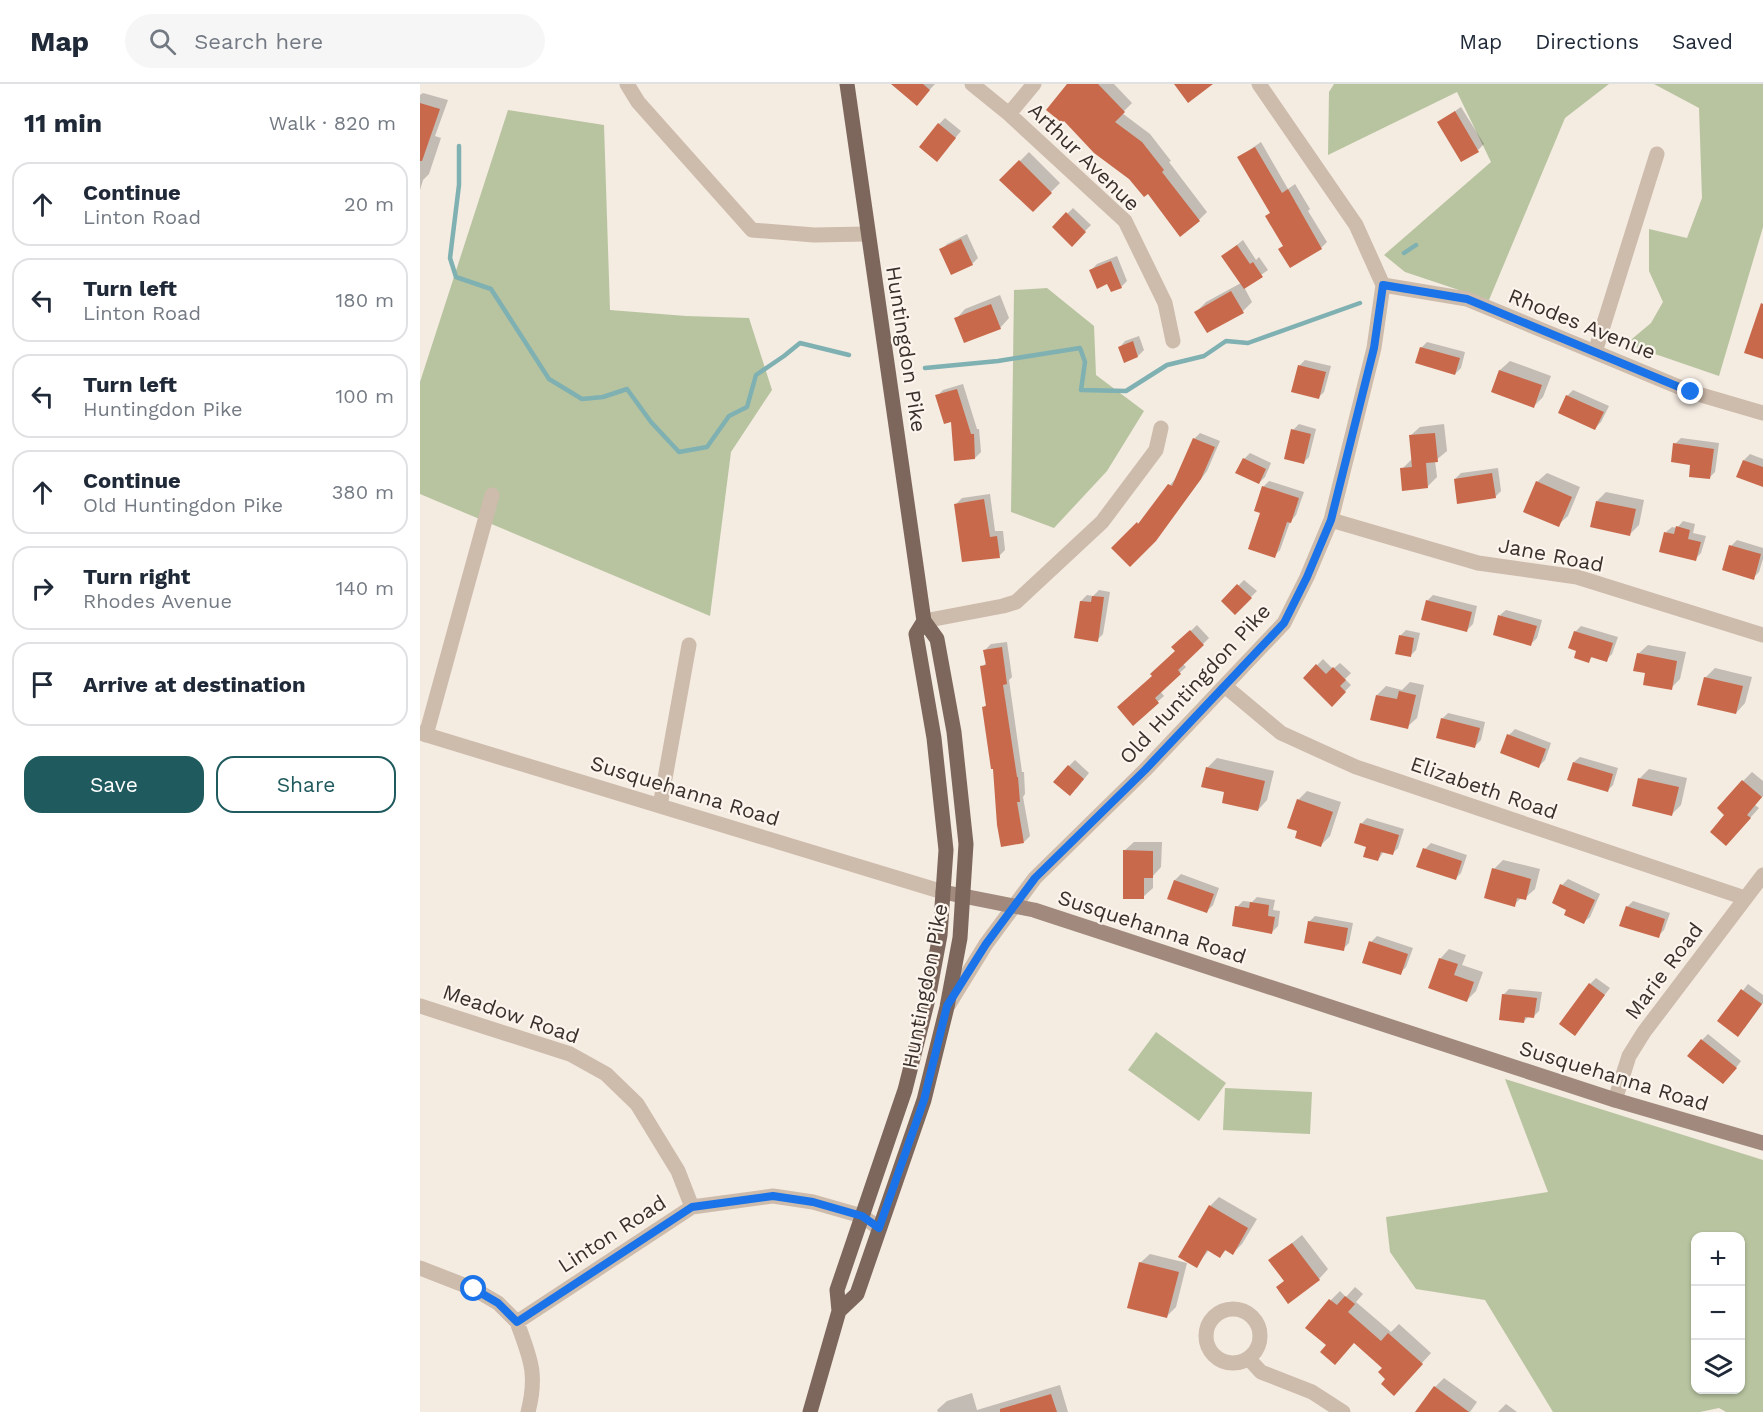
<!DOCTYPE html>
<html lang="en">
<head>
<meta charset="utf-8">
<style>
  body { margin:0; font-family:"Work Sans",sans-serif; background:#f6f6f7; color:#1f2937 }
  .controls { position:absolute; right:18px; bottom:18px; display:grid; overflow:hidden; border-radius:12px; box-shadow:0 2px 4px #0004 }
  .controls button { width:54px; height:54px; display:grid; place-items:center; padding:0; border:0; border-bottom:2px solid #e0e1e3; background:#fff; color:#1f2937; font:30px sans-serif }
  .stop { position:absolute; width:18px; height:18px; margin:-14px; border:4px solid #1a73e8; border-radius:50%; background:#fff }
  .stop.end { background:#1a73e8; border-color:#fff; box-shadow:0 2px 6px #0008 }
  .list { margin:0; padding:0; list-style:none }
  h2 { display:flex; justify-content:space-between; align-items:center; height:78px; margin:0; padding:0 24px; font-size:26px }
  h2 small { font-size:20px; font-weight:400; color:#747a83 }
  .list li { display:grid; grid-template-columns:39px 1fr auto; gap:18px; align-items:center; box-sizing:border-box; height:84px; margin:0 12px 12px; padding:0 12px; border:2px solid #e0e1e3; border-radius:18px }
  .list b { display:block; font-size:22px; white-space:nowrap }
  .list p { margin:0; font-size:20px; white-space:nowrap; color:#747a83 }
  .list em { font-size:20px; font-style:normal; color:#747a83 }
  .actions { display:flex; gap:12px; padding:18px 24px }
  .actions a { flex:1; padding:14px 0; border:2px solid #1f5a5e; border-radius:18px; text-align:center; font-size:21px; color:#1f5a5e }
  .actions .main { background:#1f5a5e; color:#fff }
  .icon { flex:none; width:33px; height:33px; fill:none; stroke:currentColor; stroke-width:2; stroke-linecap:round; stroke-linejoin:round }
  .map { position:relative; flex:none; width:1343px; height:1328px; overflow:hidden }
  header { display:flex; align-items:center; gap:36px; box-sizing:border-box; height:84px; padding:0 30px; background:#fff; border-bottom:2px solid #e0e1e3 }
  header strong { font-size:28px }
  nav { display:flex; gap:33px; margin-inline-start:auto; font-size:21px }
  .search { width:420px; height:54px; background:#f6f6f7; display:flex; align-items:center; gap:15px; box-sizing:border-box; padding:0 21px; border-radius:33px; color:#747a83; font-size:22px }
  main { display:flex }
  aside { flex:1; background:#fff }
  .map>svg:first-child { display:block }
  .green { fill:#b8c4a0; fill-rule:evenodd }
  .shadow { fill:#0003 }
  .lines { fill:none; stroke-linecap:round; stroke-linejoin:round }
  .stream { stroke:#7fb0b2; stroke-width:4.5 }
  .building { fill:#c8694b }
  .minor { stroke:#cdbbac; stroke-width:15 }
  .secondary { stroke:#a18a7d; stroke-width:15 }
  .primary { stroke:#7d675c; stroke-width:15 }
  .route { stroke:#1a73e8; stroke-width:8 }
  .labels { text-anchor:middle; stroke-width:4.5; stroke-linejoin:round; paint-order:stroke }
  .street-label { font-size:21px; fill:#3b302b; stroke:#fbf5ee }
</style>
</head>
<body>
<header>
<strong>Map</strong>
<div class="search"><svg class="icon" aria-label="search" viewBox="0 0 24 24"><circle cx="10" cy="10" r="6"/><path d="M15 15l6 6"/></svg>Search here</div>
<nav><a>Map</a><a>Directions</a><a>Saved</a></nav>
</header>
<main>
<aside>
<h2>11 min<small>Walk · 820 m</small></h2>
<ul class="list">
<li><svg class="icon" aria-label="ahead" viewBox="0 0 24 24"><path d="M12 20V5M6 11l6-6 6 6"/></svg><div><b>Continue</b><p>Linton Road</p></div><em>20 m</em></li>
<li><svg class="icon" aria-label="left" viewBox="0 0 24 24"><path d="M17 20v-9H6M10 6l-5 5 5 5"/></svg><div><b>Turn left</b><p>Linton Road</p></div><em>180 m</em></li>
<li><svg class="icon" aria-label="left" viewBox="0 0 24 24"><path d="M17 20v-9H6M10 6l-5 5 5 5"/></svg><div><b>Turn left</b><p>Huntingdon Pike</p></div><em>100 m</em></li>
<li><svg class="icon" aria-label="ahead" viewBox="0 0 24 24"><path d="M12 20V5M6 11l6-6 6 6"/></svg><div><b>Continue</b><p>Old Huntingdon Pike</p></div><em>380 m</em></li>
<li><svg class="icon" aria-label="right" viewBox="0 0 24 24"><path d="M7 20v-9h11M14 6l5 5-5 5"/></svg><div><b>Turn right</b><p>Rhodes Avenue</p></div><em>140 m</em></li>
<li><svg class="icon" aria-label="arrive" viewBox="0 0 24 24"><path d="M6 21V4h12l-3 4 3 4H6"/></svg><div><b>Arrive at destination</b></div></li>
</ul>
<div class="actions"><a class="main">Save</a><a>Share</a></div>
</aside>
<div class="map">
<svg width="1343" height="1328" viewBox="0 0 1343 1328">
  <rect width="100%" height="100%" fill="#f4ebe1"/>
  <path class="green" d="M914 0H1189L1145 34 1069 216 985 188 964 171 1071 78 1037 8 908 71 909 8Z
    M1234 0H1343V143L1299 292 1206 260 1231 239 1243 218 1229 187V145L1267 154 1282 114 1279 24Z
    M88 26 184 41 190 226 266 232 329 234 352 306 311 368 290 532 0 410V298Z
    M627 204 674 242 676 291 724 327 687 387 634 444 591 428 594 206Z
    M736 948 806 999 779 1037 708 986Z
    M1085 995 1343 1076V1328H1306L1299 1324 1280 1328H1133L1065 1216 996 1205 970 1168 966 1133 1128 1108ZM1276 1152H1320V1306H1276Z
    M805 1004 892 1008 890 1050 803 1046Z"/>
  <path class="shadow" d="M474 0H515L502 14Z
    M649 0H694L712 19 702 29 730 50 751 77 749 78 787 128 779 136 728 108 644 35Z
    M3 9 28 16 15 52 21 54 9 90 3 96 0 106V11Z
    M1041 23 1064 60 1058 66 1019 38Z
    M525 34 541 47 522 70 519 40Z
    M841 58 868 105 875 100 890 125 888 127 907 158 901 164 864 161 851 128 819 73Z
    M609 68 640 99 613 126 581 96Z
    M653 124 671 141 652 160 634 143Z
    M547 150 558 174 552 180 521 166 527 160Z
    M823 156 836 176 839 173 848 186 824 203 832 218 823 227 776 228 786 218 821 199 803 172Z
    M697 172 707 197 701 203 671 186 677 180Z
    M580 211 589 234 580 244 536 235 545 225Z
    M719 252 724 266 718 272 700 263 705 257Z
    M1007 258 1045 268 1041 284 1035 290 1001 264Z
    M885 276 911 282 904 308 898 314 879 282Z
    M1090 277 1131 292 1123 313 1114 322 1073 307 1080 286Z
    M543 300 557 345H559L561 368 555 374 517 312 523 306Z
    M1153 306 1189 322 1181 338 1175 344 1147 312Z
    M879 340 896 345 889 373 883 379 873 346Z
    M1024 340 1027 367 1015 377 1017 393 1007 403 982 385 992 375 990 352 1000 343Z
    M780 349 800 357 787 387 741 449 693 464 724 434 755 395 774 355Z
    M1261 354 1299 359 1295 388 1289 394 1272 379 1255 360Z
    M830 369 851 379 845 393 839 399 824 375Z
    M1330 370 1343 375V401L1324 376Z
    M1078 384 1081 407 1075 413 1035 395 1041 389Z
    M1127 389 1160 403 1148 432 1138 441 1117 398Z
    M849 397 884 408 876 431 870 438 860 466 854 472 841 428 843 403Z
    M1186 408 1224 416 1219 441 1210 450 1177 417Z
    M570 410 575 447H583L585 466 579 472 536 420 542 414Z
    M1263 437 1275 440 1273 449 1286 452 1281 469 1275 475 1246 448 1252 443 1257 444Z
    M1317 456 1343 464V475L1339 488 1333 494 1311 462Z
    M824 496 837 507 815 529 803 517Z
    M679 506 690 508 683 550 677 556 661 517 667 511 673 512Z
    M1013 511 1057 522 1053 540 1047 546 1007 517Z
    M1086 526 1122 536 1117 554 1111 560 1080 531Z
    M777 541 789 554 763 580 766 583 740 607 744 612 713 639 734 592 757 567 754 563Z
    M1161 542 1198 553 1192 570 1186 576 1173 572 1168 577 1158 566 1155 548Z
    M986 546 1000 549 996 566 990 572 980 552Z
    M587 558 592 593 589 596 602 688H604L605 710 603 713 610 752 604 758 575 683 564 623 567 620 562 583 567 578 565 566 571 560Z
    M1228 561 1266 568 1260 595 1251 604 1227 588 1218 570Z
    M903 575 913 585 920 579 931 589 925 595 931 601 912 621 885 594Z
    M1295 584 1332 593 1325 619 1316 629 1285 594Z
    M990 598 1004 601 997 634 987 643 957 611 966 602 982 606Z
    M1028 629 1065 638 1061 656 1055 662 1022 635Z
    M1095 645 1131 659 1125 676 1119 682 1089 651Z
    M1160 673 1198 684 1193 701 1187 707 1154 678Z
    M797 674 854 687 847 716 838 726 806 707 787 684Z
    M655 676 669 689 656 705 649 682Z
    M1229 685 1267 694 1261 721 1252 730 1220 694Z
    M1332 688 1343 697V712L1335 721 1339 724 1315 751 1307 731 1323 697Z
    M887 707 921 718 910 752 901 761 878 716Z
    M947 734 984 745 978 764 972 770 964 767 958 776 948 762 941 740Z
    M714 758H742L741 783 733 792V804L723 813 704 767Z
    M1011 759 1047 771 1041 789 1035 795 998 782 1005 765Z
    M1083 776 1120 785 1115 805 1105 814 1102 813 1094 821 1074 785Z
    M761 790 799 804 793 821 787 827 749 814 755 796Z
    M1148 795 1180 810 1170 833 1164 838 1148 825 1134 818 1142 801Z
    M837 813 855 816 853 826 860 827 858 842 852 848 817 823 823 817 832 818Z
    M1213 817 1250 829 1244 846 1238 852 1207 823Z
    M895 832 933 839 929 859 923 865 889 838Z
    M957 852 993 864 986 883 980 889 951 858Z
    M1029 865 1046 871 1042 881 1063 888 1056 907 1047 916 1020 875Z
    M1176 894 1190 904 1155 950 1170 900Z
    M1328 900 1343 911V919L1324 945 1299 937Z
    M1089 905 1122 908 1119 927 1113 933 1109 932 1104 937 1083 911Z
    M1288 950 1321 977 1309 993 1282 956Z
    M799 1113 837 1135 822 1160 813 1169 807 1165 800 1172 789 1166 776 1182 790 1122Z
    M882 1151 908 1185 899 1195 865 1196 850 1177Z
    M730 1170 767 1179 756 1223 746 1233 720 1179Z
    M935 1203 943 1210 936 1218 971 1248 979 1240 1011 1269 983 1300 968 1295 964 1284 934 1258 908 1261 911 1216 920 1207 926 1213Z
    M1024 1294 1057 1318 1050 1328H1004L1015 1303Z
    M640 1301 648 1328H518L517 1326 527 1317 552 1309 557 1326Z
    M1086 1320 1097 1328H1078Z"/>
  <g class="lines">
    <path class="stream" d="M39 62V101L30 174 36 193 71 205 129 295 162 315 183 313 207 305 231 338 259 368 287 363 309 332 327 323 336 291 364 272 380 259 429 271
      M984 169 996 161
      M505 284 578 277 660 264 665 278 661 306 706 307 747 281 784 272 806 257 828 259 940 219"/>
  </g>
  <path class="building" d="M471 0H503L510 6 497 22Z
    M647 0H678L705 28 695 38 722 58 744 86 742 88 780 137 760 153 728 110 724 113 709 95 674 69 644 37 642 39 626 26Z
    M754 0H793L768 19Z
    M0 19 20 25 2 77H0Z
    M1035 27 1059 68 1041 78 1017 38Z
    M518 39 536 54 517 78 499 63Z
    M835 63 862 109 868 105 902 165 870 184 858 165 863 162 845 132 850 129 817 73Z
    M599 76 632 109 613 128 579 96Z
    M646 128 666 148 652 163 632 143Z
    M541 155 553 181 531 191 519 165Z
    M817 161 830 180 833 178 843 193 824 205 801 172Z
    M691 177 702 204 691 208 687 200 677 205 669 186Z
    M811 207 824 229 787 249 774 228Z
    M1341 219 1343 220V275L1324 269Z
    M571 220 581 245 544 259 534 234Z
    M713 257 718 273 704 279 698 263Z
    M1000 263 1040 274 1035 291 995 279Z
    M878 281 906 288 899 315 871 308Z
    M1079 286 1122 301 1114 324 1071 308Z
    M537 305 551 350H554L555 375 534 377 531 338 524 340 515 311Z
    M1146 311 1184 328 1175 346 1138 329Z
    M871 345 891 350 884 380 864 375Z
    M1015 349 1018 378 1006 379 1008 404 982 407 980 384 992 383 989 351Z
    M773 354 795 363 781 395 736 457 710 483 691 464 717 438 718 440 748 400 752 402Z
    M1253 359 1294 365 1290 395 1269 393 1270 381 1251 378Z
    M823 374 846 385 839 400 815 389Z
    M1323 376 1343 383V403L1316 393Z
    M1072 389 1076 414 1037 420 1034 395Z
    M1116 397 1152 413 1139 443 1103 428Z
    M842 402 879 414 871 439 867 438 855 474 828 465 840 429 834 427Z
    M564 415 570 453 577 452 580 474 542 478 534 420Z
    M1176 417 1216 425 1210 452 1170 443Z
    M1256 442 1270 446 1268 455 1281 458 1276 477 1239 468 1244 448 1254 450Z
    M1309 461 1341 470 1334 496 1302 486Z
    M817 500 832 514 815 531 801 517Z
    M672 512 684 513 678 558 654 554 660 517 671 518Z
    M1006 516 1052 528 1047 548 1001 536Z
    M1078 531 1117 542 1111 562 1073 551Z
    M770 546 784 561 758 586 761 590 735 614 739 619 713 642 697 623 732 592 730 590 755 567 751 563Z
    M1154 547 1193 559 1187 578 1171 573 1169 579 1154 574 1156 567 1148 564Z
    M979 551 994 554 991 573 975 570Z
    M582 563 587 600 583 601 597 693H598L600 718H597L604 759 581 763 577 741 573 685H571L562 623 566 622 560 582 566 581 563 566Z
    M1217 569 1257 577 1252 606 1223 601 1225 589 1213 587Z
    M896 580 906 590 913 583 926 596 920 602 926 608 912 623 883 594Z
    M1284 593 1323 602 1316 630 1277 621Z
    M979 607 996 611 988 645 950 636 956 611 977 615Z
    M1021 634 1060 644 1055 664 1016 654Z
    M1087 650 1126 665 1119 684 1080 669Z
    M1153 678 1193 690 1188 708 1147 696Z
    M648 681 664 695 650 712 633 698Z
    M786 683 845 697 838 727 802 719 804 708 781 703Z
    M1218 694 1259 703 1252 732 1212 722Z
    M1322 696 1342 713 1327 731 1331 734 1306 762 1290 748 1304 731 1297 724Z
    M877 715 913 728 901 763 875 754 877 747 867 744Z
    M940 739 979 751 973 771 961 768 958 777 943 773 946 763 934 759Z
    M1003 764 1042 777 1036 796 996 783Z
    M703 766 733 767V794H724V815H703Z
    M1072 784 1111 795 1106 816 1097 814 1095 823 1064 814Z
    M754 796 794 810 787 829 747 815Z
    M1140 800 1175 816 1164 840 1144 831 1146 826 1132 819Z
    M830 818 849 821 848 832 855 833 852 850 812 842 815 822 829 824Z
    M1206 822 1245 835 1239 854 1199 842Z
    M888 837 928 844 924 867 884 859Z
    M949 857 988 870 981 891 942 879Z
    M1019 874 1038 880 1034 891 1054 898 1047 918 1008 904Z
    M1169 899 1185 911 1155 952 1139 940Z
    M1321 905 1342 920 1318 953 1297 937Z
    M1082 910 1117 914 1114 934 1105 933 1104 939 1079 936Z
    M1281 955 1317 984 1303 1000 1267 972Z
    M789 1121 828 1144 813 1171 805 1166 800 1174 787 1166 777 1184 758 1173Z
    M872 1159 900 1196 868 1220 856 1203 864 1197 848 1176Z
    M719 1178 759 1188 747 1234 707 1224Z
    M925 1212 935 1220 928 1228 961 1257 968 1249 1003 1280 974 1312 961 1300 965 1295 958 1288 962 1284 934 1259 915 1281 900 1268 906 1261 885 1244 909 1215 917 1221Z
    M1014 1302 1049 1328H995Z
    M631 1310 637 1328H580V1325Z"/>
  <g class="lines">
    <path class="minor" d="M207 0 218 18 332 146 394 151 447 150
      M552 0 589 30 705 137 745 219 753 257
      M589 30 614 0
      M963 201 1047 215 1271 308 1343 329
      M1175 268 1237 70
      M911 436 1058 479 1157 493 1343 551
      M504 537 583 522 596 518 682 438 736 366 741 344
      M806 603 861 649 936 683 1325 814
      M0 649 523 808
      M6 651 72 411
      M240 722 269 561
      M529 920 566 860 615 794 725 686 864 539 887 493 911 436 954 264 963 201 936 141 839 0
      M0 922 150 970 186 990 217 1020 258 1087 272 1123
      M1195 1016 1209 972 1224 948 1343 791
      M0 1184 54 1205 78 1219 97 1238 272 1123 353 1112 393 1118 442 1132 459 1144
      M786 1252a27 27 0 1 1 54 0a27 27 0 1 1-54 0Z
      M97 1238C110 1274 118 1289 108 1328
      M829 1275 841 1288 892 1308 923 1328"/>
    <path class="secondary" d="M523 808 614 826 1195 1016 1343 1059"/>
    <path class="primary" d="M419 1227 437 1210 504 1016 527 923 540 854 546 760 534 648 517 555 504 537 427 0
      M390 1328 419 1227 417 1206 485 1006 508 915 520 851 526 766 514 654 496 550 504 537"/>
  </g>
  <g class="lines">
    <path class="route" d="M54 1205 78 1219 97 1238 272 1123 353 1112 393 1118 442 1132 459 1144 504 1016 527 922 566 860 615 794 725 686 864 539 887 493 911 436 954 264 963 201 1047 215 1271 308"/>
  </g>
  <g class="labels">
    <g class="street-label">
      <text transform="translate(664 73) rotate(44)" y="7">Arthur Avenue</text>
      <text transform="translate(1162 240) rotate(22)" y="7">Rhodes Avenue</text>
      <text transform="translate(486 265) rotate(81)" y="7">Huntingdon Pike</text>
      <text transform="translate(1131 471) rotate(11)" y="7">Jane Road</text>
      <text transform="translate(775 600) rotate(-47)" y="7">Old Huntingdon Pike</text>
      <text transform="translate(1064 704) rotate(19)" y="7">Elizabeth Road</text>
      <text transform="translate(265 707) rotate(17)" y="7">Susquehanna Road</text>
      <text transform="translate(732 843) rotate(18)" y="7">Susquehanna Road</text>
      <text transform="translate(1244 887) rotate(-53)" y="7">Marie Road</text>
      <text transform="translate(505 902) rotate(-79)" y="7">Huntingdon Pike</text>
      <text transform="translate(91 930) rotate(19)" y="7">Meadow Road</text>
      <text transform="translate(1194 992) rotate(17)" y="7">Susquehanna Road</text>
      <text transform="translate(192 1150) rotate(-33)" y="7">Linton Road</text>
    </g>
  </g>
</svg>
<div class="controls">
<button>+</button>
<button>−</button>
<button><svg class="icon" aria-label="layers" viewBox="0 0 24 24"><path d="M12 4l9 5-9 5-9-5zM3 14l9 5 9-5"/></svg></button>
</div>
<div class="stop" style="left:54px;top:1205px"></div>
<div class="stop end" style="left:1271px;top:308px"></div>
</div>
</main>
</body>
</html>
